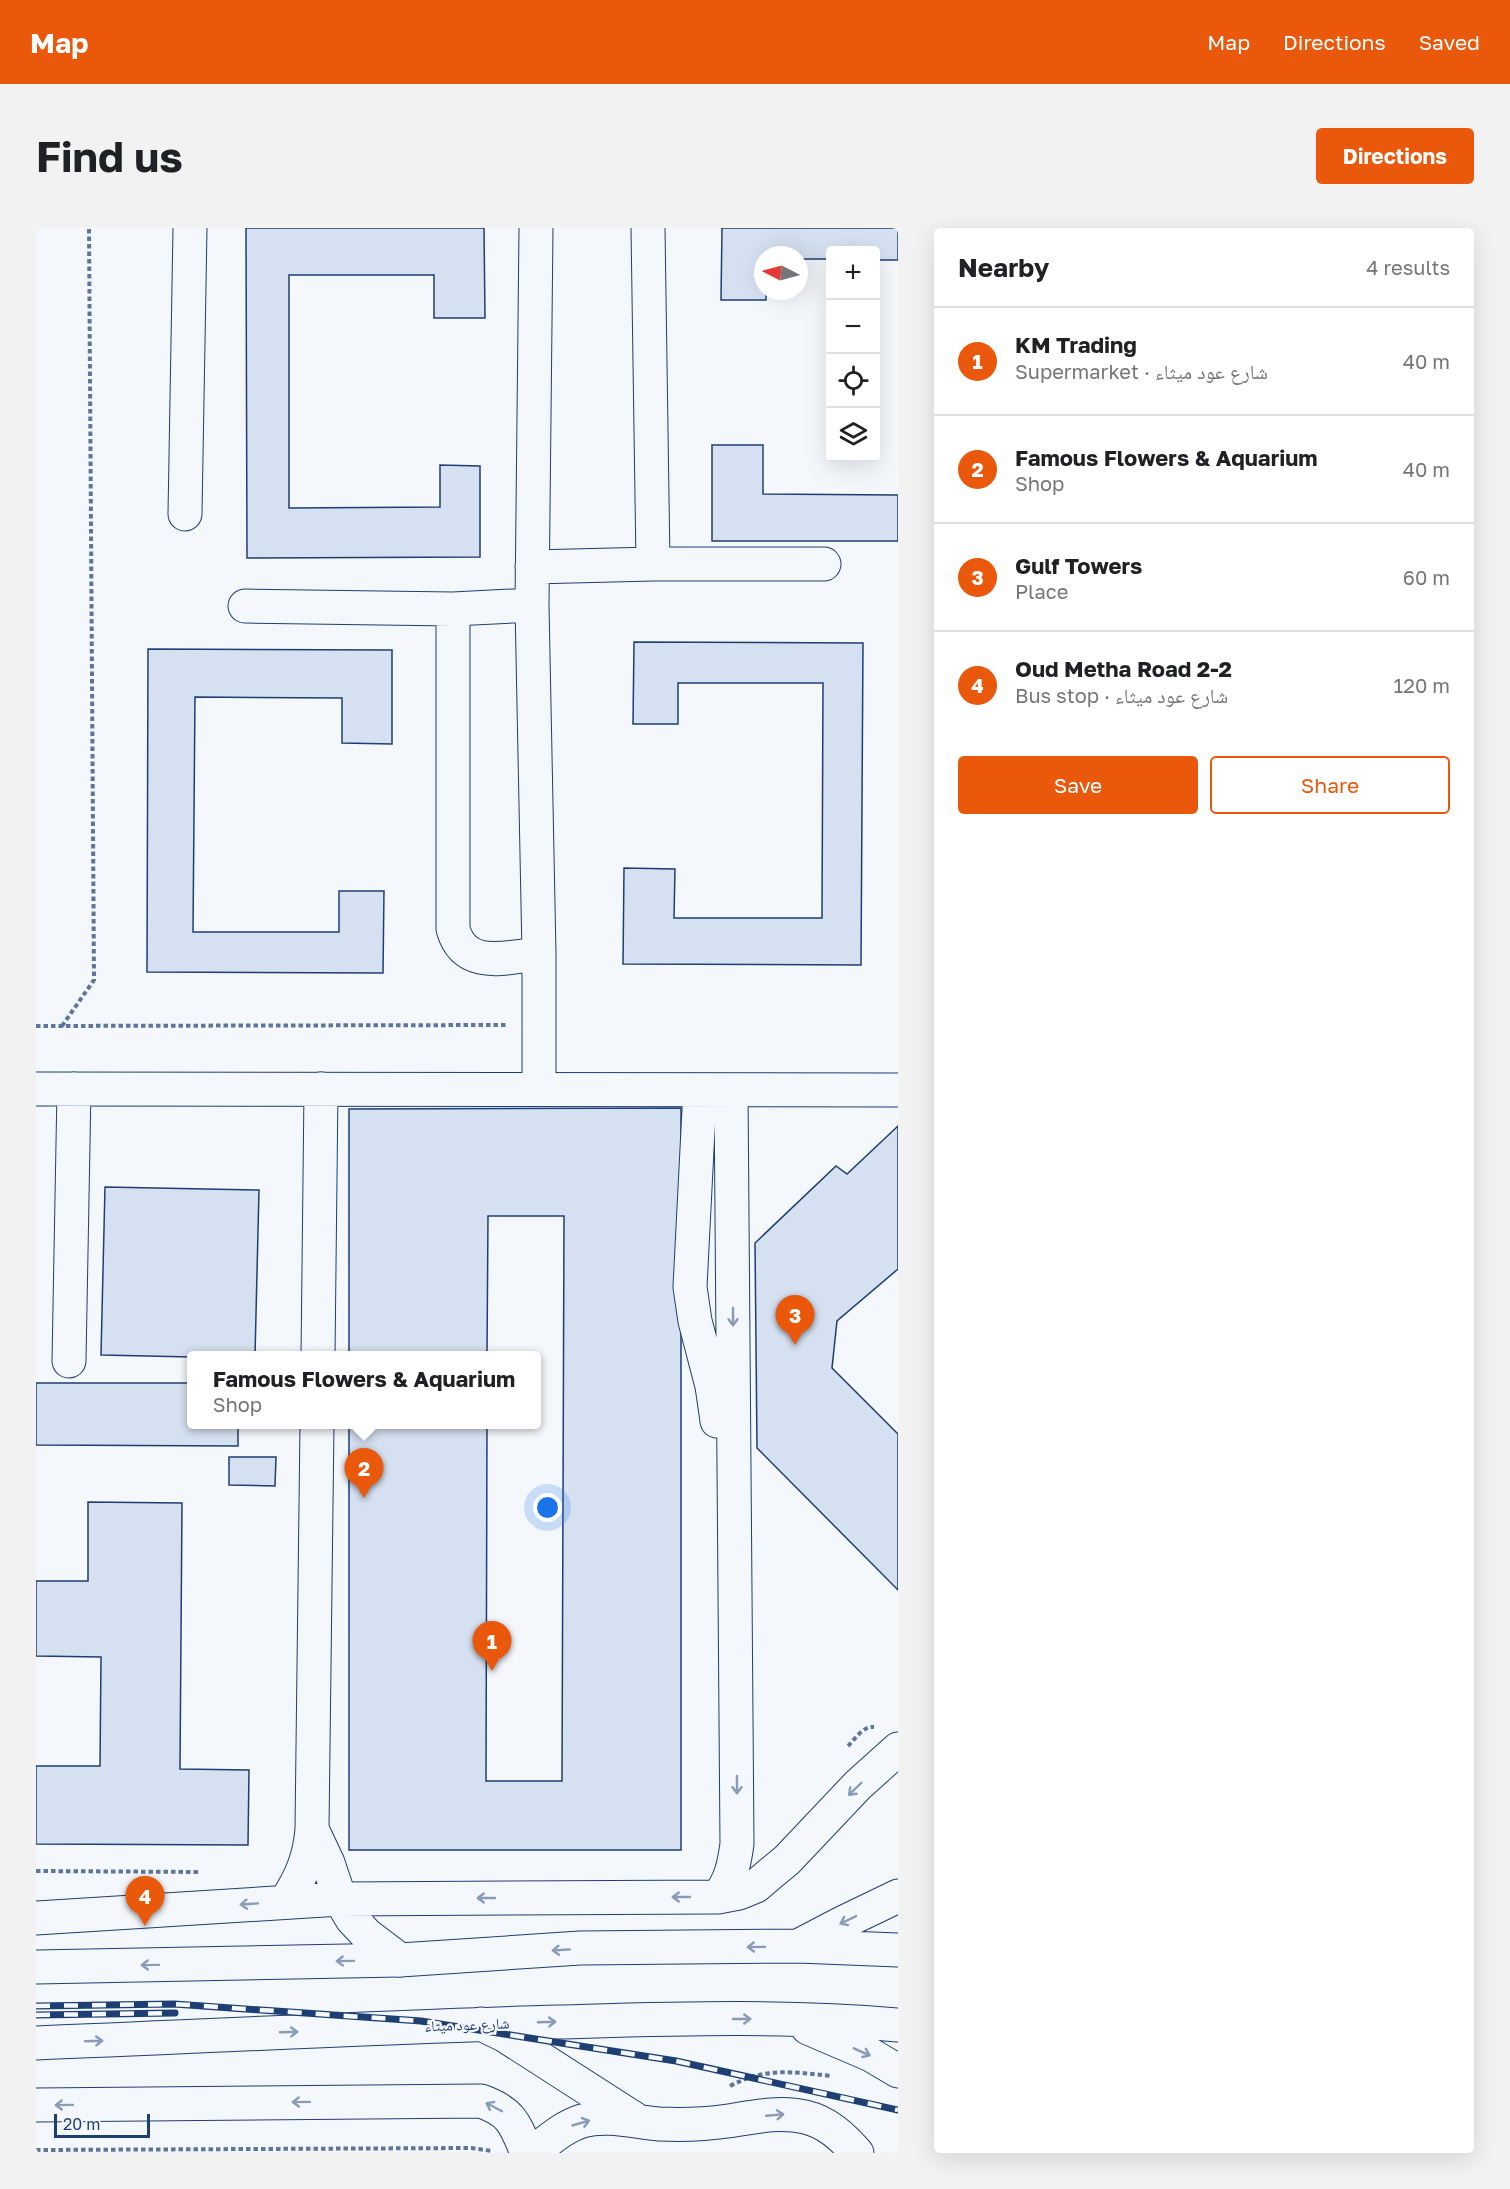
<!DOCTYPE html>
<html lang="en">
<head>
<meta charset="utf-8">
<style>
  body { margin:0; font-family:"Golos Text","Noto Naskh Arabic",sans-serif; background:#f2f2f2; color:#202124 }
  .controls { position:absolute; right:18px; top:18px; display:grid; overflow:hidden; border-radius:6px; box-shadow:0 6px 24px #0002 }
  .controls button { width:54px; height:54px; display:grid; place-items:center; padding:0; border:0; border-bottom:2px solid #e0e0e0; background:#fff; color:#202124; font:30px sans-serif }
  .compass { position:absolute; left:718px; top:18px; width:54px; height:54px; border-radius:50%; background:#fff; box-shadow:0 6px 24px #0002; rotate:276deg }
  .scale { position:absolute; left:18px; bottom:15px; width:96px; box-sizing:border-box; padding-left:6px; border:3px solid #1d3f73; border-top:0; font-size:16px; line-height:21px; white-space:nowrap; color:#1d3f73; -webkit-text-stroke:4px #f4f7fb; paint-order:stroke }
  .you { position:absolute; left:512px; top:1280px; width:21px; height:21px; margin:-15px; border:4px solid #fff; border-radius:50%; background:#1a73e8; box-shadow:0 0 0 9px #1a73e833 }
  .badge { display:grid; place-items:center; width:39px; height:39px; border-radius:50%; background:#ea580c; color:#fff; font-size:20px; font-weight:700 }
  .pin { position:absolute; translate:-50% -50px; filter:drop-shadow(0 2px 3px #0008) }
  .pin::after { content:''; position:absolute; top:32px; width:21px; height:18px; background:inherit; clip-path:polygon(0 0,100% 0,50% 100%) }
  .popup { position:absolute; left:151px; top:1123px; width:354px; height:78px; box-sizing:border-box; display:grid; place-content:center; border-radius:6px; background:#fff; filter:drop-shadow(0 2px 4px #0005); font-size:20px; white-space:nowrap; color:#757577 }
  .popup b { font-size:22px; color:#202124 }
  .popup::after { content:''; position:absolute; left:50%; top:100%; margin-left:-12px; border:12px solid transparent; border-top-color:#fff }
  .list { margin:0; padding:0; list-style:none }
  h2 { display:flex; justify-content:space-between; align-items:center; height:78px; margin:0; padding:0 24px; font-size:26px }
  h2 small { font-size:20px; font-weight:400; color:#757577 }
  .list li { display:grid; grid-template-columns:39px 1fr auto; gap:18px; align-items:center; box-sizing:border-box; height:108px; padding:0 24px; border-top:2px solid #e0e0e0 }
  .list b { display:block; font-size:22px; white-space:nowrap }
  .list p { margin:0; font-size:20px; white-space:nowrap; color:#757577 }
  .list em { font-size:20px; font-style:normal; color:#757577 }
  .actions { display:flex; gap:12px; padding:18px 24px }
  .actions a { flex:1; padding:14px 0; border:2px solid #ea580c; border-radius:6px; text-align:center; font-size:21px; color:#ea580c }
  .actions .main { background:#ea580c; color:#fff }
  .icon { flex:none; width:33px; height:33px; fill:none; stroke:currentColor; stroke-width:2; stroke-linecap:round; stroke-linejoin:round }
  .map { position:relative; flex:none; width:862px; height:1925px; overflow:hidden; border-radius:6px }
  header { display:flex; align-items:center; gap:36px; box-sizing:border-box; height:84px; padding:0 30px; background:#ea580c; color:#fff }
  header strong { font-size:28px }
  nav { display:flex; gap:33px; margin-inline-start:auto; font-size:21px }
  .intro { display:flex; align-items:center; justify-content:space-between; box-sizing:border-box; height:144px; padding:0 36px }
  h1 { margin:0; font-size:42px }
  .button { padding:15px 27px; border-radius:6px; background:#ea580c; color:#fff; font-size:21px; font-weight:700 }
  main { display:flex; gap:36px; padding:0 36px }
  aside { flex:1; background:#fff; border-radius:6px; box-shadow:0 6px 24px #0002 }
  .map>svg:first-child { display:block }
  .building { fill:#d5e0f0; stroke:#1d3f73; stroke-width:1.5 }
  .lines { fill:none; stroke-linecap:round; stroke-linejoin:round }
  .minor-casing { stroke:#1d3f73; stroke-width:35 }
  .major-casing { stroke:#1d3f73; stroke-width:35 }
  .path { stroke:#5e769c; stroke-width:4; stroke-dasharray:4.5 3; stroke-linecap:butt }
  .minor { stroke:#f4f7fb; stroke-width:33 }
  .major { stroke:#f4f7fb; stroke-width:33 }
  .rail-casing { stroke:#1d3f73; stroke-width:7 }
  .rail { stroke:#f4f7fb; stroke-width:4.5; stroke-dasharray:14; stroke-linecap:butt }
  .oneway { stroke:#889bb7 }
  .labels { text-anchor:middle; stroke-width:4.5; stroke-linejoin:round; paint-order:stroke }
  .street-label { font-size:15px; fill:#1d3f73; stroke:#f4f7fb }
</style>
</head>
<body>
<header>
<strong>Map</strong>
<nav><a>Map</a><a>Directions</a><a>Saved</a></nav>
</header>
<div class="intro"><h1>Find us</h1><a class="button">Directions</a></div>
<main>
<div class="map">
<svg width="862" height="1925" viewBox="0 0 862 1925">
  <rect width="100%" height="100%" fill="#f4f7fb"/>
  <path class="building" d="M210 0H448L449 90H398V47H253V280L404 279V237L444 238V329L211 330Z
    M686 0H862V32H840V22H794V31H763V27H727V63H730V72H685Z
    M676 217H727V266L862 267V313H676Z
    M598 414 827 415 825 737 587 736 588 640 639 641 638 690H786L787 455H642V496H597Z
    M112 421 356 422V516L306 515V470L159 469 157 704H303V663H348L347 745 111 744Z
    M645 880V1622H313V1196H451L450 1553H526L528 988H452L451 1128H313V881Z
    M862 898V1041L801 1093 796 1140 862 1206V1362L721 1220 719 1015 800 938 811 946Z
    M69 959 223 962 219 1128H156V1129L65 1127Z
    M0 1155H156V1196H202V1218L0 1217Z
    M193 1229H240L239 1258 193 1257Z
    M52 1274 146 1275 144 1541 213 1542 212 1617 0 1616V1538H64L65 1429 0 1428V1353H52Z"/>
  <g class="lines">
    <g class="minor-casing">
      <path id="minor" d="M500 0 496 377 503 726V860
        M612 0 617 336
        M149 286 154 0
        M496 339 617 336H788
        M209 378 417 381 496 377
        M417 381V701C429 743 470 729 503 726
        M0 861 862 862
        M664 862 654 1059 659 1093 676 1158 681 1193
        M282 1128 285 861
        M33 1133 38 861
        M276 1601 292 1635 304 1671 316 1691 331 1707 364 1732
        M682 1669C695 1653 698 1637 701 1616L695 862
        M250 1673C265 1650 274 1629 276 1601L281 1196
        M0 1690 304 1671 682 1669 703 1665 720 1658 734 1646 751 1632 822 1557 862 1521
        M445 1796 468 1807 602 1893
        M0 1877 445 1873C476 1884 479 1896 491 1925
        M496 1925C512 1913 527 1899 546 1893 570 1886 599 1894 623 1896 645 1897 671 1896 692 1893 717 1889 744 1883 769 1889 791 1894 807 1909 821 1925"/>
    </g>
    <g class="major-casing">
      <path id="major" d="M762 1718 806 1695 862 1668
        M0 1739 364 1732 544 1720 762 1718 862 1722
        M772 1800 835 1827 862 1843
        M0 1815C174 1808 348 1799 522 1794 635 1791 749 1787 862 1797"/>
    </g>
    <path class="path" d="M0 798 470 797
      M26 798 58 752 53 0
      M812 1518C820 1510 827 1498 838 1499
      M0 1643 164 1644
      M694 1858C730 1839 757 1844 795 1848
      M0 1922 435 1920 456 1923"/>
    <use href="#minor" class="minor"/>
    <use href="#major" class="major"/>
    <g class="rail-casing">
      <path id="rail" d="M0 1778 138 1776 385 1793 640 1833 862 1882
        M0 1787 139 1785"/>
    </g>
    <use href="#rail" class="rail"/>
  </g>
  <defs><path id="oneway-shaft" d="M-6 0H5M1.5-3L5.5 0L1.5 3" fill="none" stroke-width="1.6" stroke-linecap="round" stroke-linejoin="round" transform="scale(1.5)"/></defs>
  <g class="oneway">
    <use href="#oneway-shaft" transform="translate(697 1089) rotate(90)"/>
    <use href="#oneway-shaft" transform="translate(701 1557) rotate(90)"/>
    <use href="#oneway-shaft" transform="translate(819 1561) rotate(136)"/>
    <use href="#oneway-shaft" transform="translate(645 1669) rotate(180)"/>
    <use href="#oneway-shaft" transform="translate(450 1670) rotate(180)"/>
    <use href="#oneway-shaft" transform="translate(213 1676) rotate(176)"/>
    <use href="#oneway-shaft" transform="translate(812 1692) rotate(154)"/>
    <use href="#oneway-shaft" transform="translate(720 1719) rotate(179)"/>
    <use href="#oneway-shaft" transform="translate(525 1722) rotate(176)"/>
    <use href="#oneway-shaft" transform="translate(309 1733) rotate(179)"/>
    <use href="#oneway-shaft" transform="translate(114 1737) rotate(179)"/>
    <use href="#oneway-shaft" transform="translate(706 1791)"/>
    <use href="#oneway-shaft" transform="translate(511 1794) rotate(-2)"/>
    <use href="#oneway-shaft" transform="translate(253 1804) rotate(-2)"/>
    <use href="#oneway-shaft" transform="translate(58 1813) rotate(-2)"/>
    <use href="#oneway-shaft" transform="translate(826 1824) rotate(24)"/>
    <use href="#oneway-shaft" transform="translate(265 1874) rotate(179)"/>
    <use href="#oneway-shaft" transform="translate(28 1877) rotate(179)"/>
    <use href="#oneway-shaft" transform="translate(458 1879) rotate(-152)"/>
    <use href="#oneway-shaft" transform="translate(739 1887) rotate(-5)"/>
    <use href="#oneway-shaft" transform="translate(545 1895) rotate(-16)"/>
  </g>
  <g class="labels">
    <g class="street-label">
      <text transform="translate(431 1797) rotate(-2)" y="5">شارع عود ميثاء</text>
    </g>
  </g>
</svg>
<div class="controls">
<button>+</button>
<button>−</button>
<button><svg class="icon" aria-label="locate" viewBox="0 0 24 24"><circle cx="12" cy="12" r="6"/><path d="M12 2v4M12 18v4M2 12h4M18 12h4"/></svg></button>
<button><svg class="icon" aria-label="layers" viewBox="0 0 24 24"><path d="M12 4l9 5-9 5-9-5zM3 14l9 5 9-5"/></svg></button>
</div>
<svg class="compass" viewBox="-18 -18 36 36"><path d="M0-13l5 13h-10z" fill="#e53935"/><path d="M0 13l5-13h-10z" fill="#757577"/></svg>
<div class="scale">20 m</div>
<div class="you"></div>
<div class="pin badge" style="left:456px;top:1443px">1</div>
<div class="pin badge" style="left:328px;top:1270px">2</div>
<div class="popup"><b>Famous Flowers &amp; Aquarium</b>Shop</div>
<div class="pin badge" style="left:759px;top:1117px">3</div>
<div class="pin badge" style="left:109px;top:1698px">4</div>
</div>
<aside>
<h2>Nearby<small>4 results</small></h2>
<ul class="list">
<li><span class="badge">1</span><div><b>KM Trading</b><p>Supermarket · شارع عود ميثاء</p></div><em>40 m</em></li>
<li><span class="badge">2</span><div><b>Famous Flowers &amp; Aquarium</b><p>Shop</p></div><em>40 m</em></li>
<li><span class="badge">3</span><div><b>Gulf Towers</b><p>Place</p></div><em>60 m</em></li>
<li><span class="badge">4</span><div><b>Oud Metha Road 2-2</b><p>Bus stop · شارع عود ميثاء</p></div><em>120 m</em></li>
</ul>
<div class="actions"><a class="main">Save</a><a>Share</a></div>
</aside>
</main>
</body>
</html>
